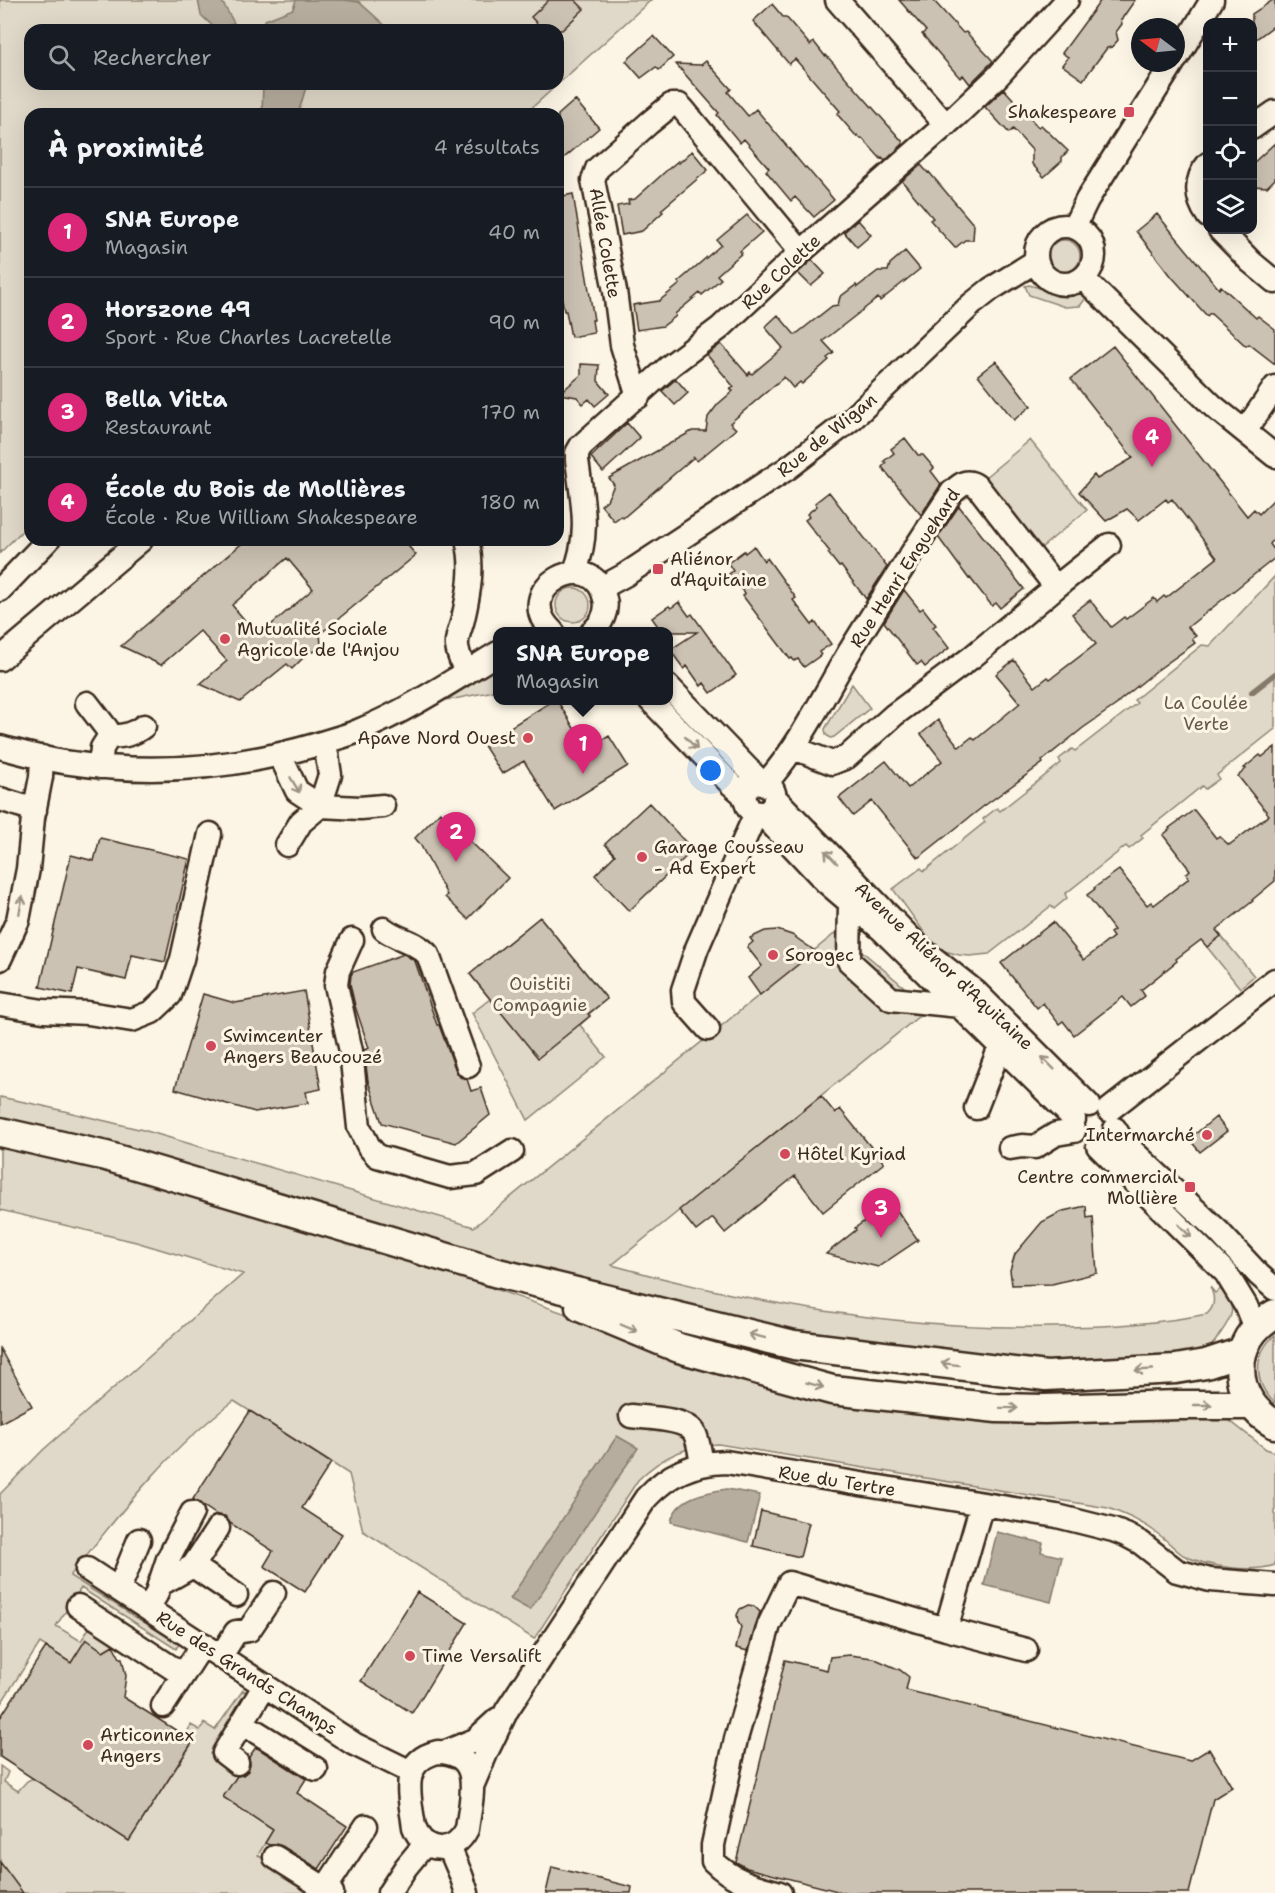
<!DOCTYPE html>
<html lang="fr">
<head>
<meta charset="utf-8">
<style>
  body { margin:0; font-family:"Shantell Sans",sans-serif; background:#20242c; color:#f1f3f6 }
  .controls { position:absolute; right:18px; top:18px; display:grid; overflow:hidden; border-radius:12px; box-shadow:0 6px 24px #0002 }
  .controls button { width:54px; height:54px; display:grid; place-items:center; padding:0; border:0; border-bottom:2px solid #363941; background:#171b24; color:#f1f3f6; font:30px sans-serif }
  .compass { position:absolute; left:1131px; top:18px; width:54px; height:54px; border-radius:50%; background:#171b24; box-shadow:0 6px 24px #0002; rotate:286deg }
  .you { position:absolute; left:711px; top:771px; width:21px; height:21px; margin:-15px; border:4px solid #fff; border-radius:50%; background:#1a73e8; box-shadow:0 0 0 9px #1a73e833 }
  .badge { display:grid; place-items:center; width:39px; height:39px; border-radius:50%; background:#db2777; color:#fff; font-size:20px; font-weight:700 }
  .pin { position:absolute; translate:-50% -50px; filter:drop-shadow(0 2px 3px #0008) }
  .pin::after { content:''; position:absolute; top:32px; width:21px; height:18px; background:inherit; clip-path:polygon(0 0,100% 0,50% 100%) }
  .popup { position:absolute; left:493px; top:627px; width:180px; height:78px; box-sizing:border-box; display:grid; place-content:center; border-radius:12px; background:#171b24; filter:drop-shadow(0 2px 4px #0005); font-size:20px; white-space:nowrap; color:#9ea1a6 }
  .popup b { font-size:22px; color:#f1f3f6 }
  .popup::after { content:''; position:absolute; left:50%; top:100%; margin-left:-12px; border:12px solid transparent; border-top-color:#171b24 }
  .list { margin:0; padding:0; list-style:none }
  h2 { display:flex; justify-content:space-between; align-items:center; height:78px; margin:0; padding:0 24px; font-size:26px }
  h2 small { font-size:20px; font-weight:400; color:#9ea1a6 }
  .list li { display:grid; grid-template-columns:39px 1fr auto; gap:18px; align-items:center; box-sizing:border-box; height:90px; padding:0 24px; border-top:2px solid #363941 }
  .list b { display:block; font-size:22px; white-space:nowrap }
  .list p { margin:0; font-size:20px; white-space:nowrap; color:#9ea1a6 }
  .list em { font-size:20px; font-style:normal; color:#9ea1a6 }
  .icon { flex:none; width:33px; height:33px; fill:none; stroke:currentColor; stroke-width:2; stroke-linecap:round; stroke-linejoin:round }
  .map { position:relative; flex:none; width:1275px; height:1893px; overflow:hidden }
  .search { position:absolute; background:#171b24; box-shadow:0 6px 24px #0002; left:24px; top:24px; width:540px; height:66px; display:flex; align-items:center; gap:15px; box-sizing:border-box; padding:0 21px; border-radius:18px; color:#9ea1a6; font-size:22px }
  .panel { position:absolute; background:#171b24; box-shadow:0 6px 24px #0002; left:24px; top:108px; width:540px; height:438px; border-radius:18px }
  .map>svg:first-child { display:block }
  .green { fill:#e0d8c8; stroke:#8e8173; stroke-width:1.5 }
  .water { fill:#b7ad9e; stroke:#85796b; stroke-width:1.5 }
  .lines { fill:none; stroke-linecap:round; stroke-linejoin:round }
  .stream { stroke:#85796b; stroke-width:6 }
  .building { fill:#ccc2b3; stroke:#3b2a1e; stroke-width:1.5; fill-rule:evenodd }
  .minor-casing { stroke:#3b2a1e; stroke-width:27 }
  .major-casing { stroke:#3b2a1e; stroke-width:33 }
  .minor { stroke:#fcf5e5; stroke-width:22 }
  .major { stroke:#fcf5e5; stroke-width:28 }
  .oneway { stroke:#9c9082 }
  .poi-dot { fill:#d1495b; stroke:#fcf5e5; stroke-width:2 }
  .labels { text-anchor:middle; stroke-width:6; stroke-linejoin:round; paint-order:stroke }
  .poi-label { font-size:18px; fill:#3b2a1e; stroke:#fcf5e5; text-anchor:start }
  .street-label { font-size:18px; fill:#3b2a1e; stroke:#fcf5e5 }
  .park-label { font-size:18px; fill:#645648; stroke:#fcf5e5 }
</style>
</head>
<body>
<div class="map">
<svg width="1275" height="1893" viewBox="0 0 1275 1893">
  <rect width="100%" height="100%" fill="#fcf5e5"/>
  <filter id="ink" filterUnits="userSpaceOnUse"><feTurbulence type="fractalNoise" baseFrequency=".0167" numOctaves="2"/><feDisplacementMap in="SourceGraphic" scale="12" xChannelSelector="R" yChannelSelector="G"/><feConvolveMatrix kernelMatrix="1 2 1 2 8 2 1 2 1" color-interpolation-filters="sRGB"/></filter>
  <g filter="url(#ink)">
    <path class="green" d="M0 0H651L558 84V30H30V84H558L525 114H30V523L0 553Z
      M1048 256a16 16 0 1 1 32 0a16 16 0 1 1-32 0Z
      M1029 285 1058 293 1081 294 1086 298 1080 306 1065 307 1029 295 1025 286Z
      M1030 440 1087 510 1041 548 984 478Z
      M1275 576V729L1217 775 1219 779 1205 789 1202 786 1141 835 1143 838 1129 849 1126 846 1065 894 1067 898 1054 909 1051 906 989 954 970 956 959 955 941 950 934 946 893 889 921 868 924 871 985 822 983 819 997 808 1000 811 1061 763 1059 759 1072 749 1075 751 1137 703 1134 700 1202 645 1210 646Z
      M556 605a17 17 0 1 1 34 0a17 17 0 1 1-34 0Z
      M497 664V689L489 692 449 700 446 695Z
      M852 684 870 708 834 737 831 738 826 735 825 729Z
      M540 917 607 999 589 1014 590 1016 580 1025 606 1057 528 1120 472 1013 490 999 470 974Z
      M838 931 929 1008 612 1265C756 1305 904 1330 1053 1327 1105 1327 1157 1324 1207 1314 1216 1306 1215 1297 1210 1287L1215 1293 1220 1289C1238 1307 1233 1316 1220 1334 1217 1338 1215 1343 1211 1346 1201 1354 1181 1352 1169 1354V1364L1109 1366 882 1352 648 1302 0 1119V1097L39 1105 143 1130 474 1227Z
      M1221 936 1254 976 1240 988 1207 947Z
      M0 1145 93 1167 385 1251 699 1360 750 1375 1216 1416 1230 1421 1266 1449 1275 1452V1565C1251 1573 1206 1567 1183 1555 1174 1549 1167 1540 1158 1534 1143 1522 1126 1515 1108 1508L718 1444C686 1445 661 1457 638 1480L534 1639 363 1531 349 1474 234 1401C169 1449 120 1513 70 1576L179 1644 176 1649 81 1588 56 1626 81 1641 89 1628 112 1643 113 1645 103 1651 86 1640 71 1663 40 1643 0 1705V1494L43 1450 243 1274 136 1242 0 1210Z
      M1275 1335V1403C1253 1383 1253 1354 1275 1335Z
      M243 1690 248 1693 210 1754 239 1773 224 1797 273 1830 258 1855 317 1893H23L0 1876V1766L8 1772 4 1782 18 1791 27 1781 33 1778 129 1841 193 1742 185 1736 191 1725 200 1730 204 1723 215 1730Z"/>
    <path class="water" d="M198 0H221L234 23 217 30 201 15Z
      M296 0H344L359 2 390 30H265V20L293 9Z
      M263 84H307L298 114H262Z
      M617 1436 638 1448 530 1610 510 1599Z
      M727 1489 760 1495 748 1542 671 1522C676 1497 706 1492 727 1489Z
      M997 1532 1043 1543 1041 1552 1062 1557 1051 1602 984 1585Z"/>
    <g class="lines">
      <path class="stream" d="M1252 692 1275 674"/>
    </g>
    <path class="building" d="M549 0H575L584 9 562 30H543L531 17Z
      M899 0H933L963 33 966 32 993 61 970 84 963 75 960 78 922 34 926 31Z
      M1101 0H1135L1121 20 1122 24 1116 32 1118 40 1112 47 1107 48 1083 80 1062 65 1068 57 1062 53Z
      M1273 0H1275V25L1252 42V14Z
      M772 4 783 17H786L810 45 814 42 825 56 826 55 902 141 903 144 885 161 882 158 881 159 862 138 861 139 857 135 856 136 837 114 840 111 795 59 789 64 753 21Z
      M654 36 673 57 659 70 656 67 641 78 626 61Z
      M706 61 731 89 728 92 748 116 756 109 805 168 806 167 834 200 814 217 795 197 791 201 766 171 769 168 744 139 740 143 717 115 719 113 676 64 701 65Z
      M1004 89 1038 127 1041 125 1068 151 1062 157V161L1044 177 1032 164V150L1013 129 1009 133 985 107Z
      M575 100 599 128 558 163V115Z
      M1275 143V179L1267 187 1252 186V164Z
      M692 151 708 170 661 210 663 212 642 231 622 235 617 206 629 204 628 200 635 199 666 171 678 161 679 163Z
      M921 165 928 173 929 172 974 225 973 240H965L955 248 930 220 933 218 902 181Z
      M573 194 594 320H592L594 333 571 337 566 311H564L558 274V197Z
      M1157 214 1219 289 1221 286 1256 318 1258 316 1275 329V364L1249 344 1246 346 1210 313 1207 316 1172 277 1136 231Z
      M747 215 762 232 740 251 742 253 717 275 721 279 702 295 700 293 675 314 676 316 663 326 637 330 633 305 659 301 680 284 678 282 721 245 717 240Z
      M858 220 871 235 857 247 844 232Z
      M905 251 920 269 880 301 878 298 823 341 834 353 827 358 829 360 802 384 800 382 793 388 784 377 730 423 736 429 697 461 694 457 623 518 621 516 614 521 601 505 607 500 614 485 609 478 692 431H706L708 417 718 404 733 391 730 389 734 387 707 355 721 344 748 375 750 372 752 374 783 348 765 327 778 315 795 335 832 306 838 305 840 297 856 285 857 287 878 271H888L890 264Z
      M812 260 825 274 811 286 798 273Z
      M1113 346 1247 516 1254 509 1259 514 1275 498V538L1270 544 1275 551V558L1188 627 1196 636 1192 639 1195 643 1156 671 1118 702 1119 703 1083 728 1042 761 1043 763 984 806 918 858 872 801 853 816 839 798 886 761 908 788 942 761 921 734 938 720 959 747 972 737 975 740 1020 703 996 674 1014 660 1035 687 1048 677 1050 679 1096 644 1072 614 1090 600 1111 627 1124 617 1126 619 1154 598 1157 602 1164 596 1166 598 1217 558 1172 499 1168 502 1166 499 1139 520 1127 509 1106 521 1079 492 1094 475 1097 479 1133 458 1071 379Z
      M996 361 1031 406 1014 420 978 375Z
      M581 364 599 365 598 381 609 394 595 406 589 399 583 404 577 397 559 394 581 375Z
      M676 379 688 393 675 405 662 391Z
      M627 423 640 438 603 472 591 457Z
      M905 438 918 455H923L934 468 931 471 941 484 921 515 882 467 886 463 884 461 894 453 891 449Z
      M829 492 887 567 866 599 841 566 839 567 828 553 830 552 805 520 809 517 807 514 817 506 815 503Z
      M959 506 1024 589 1000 608 996 603 992 606 970 578 969 579 938 537Z
      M246 540H403L416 555 320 634 321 644 318 650 308 653 292 669 287 664 240 702 200 684 227 661 200 631 161 665 121 646ZM287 558 313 589 258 636 232 605Z
      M754 546 764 561 767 558 796 598 793 600 812 625 815 622 831 644 819 652 821 655 804 667 798 659 794 661 792 658 790 659 743 596 745 594 729 574 733 571 728 563 744 551 745 553Z
      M904 590 920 610 923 608 936 625 933 627 949 648 925 667 921 662 917 665 884 622Z
      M679 602 689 616 692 614 736 675 711 693 704 683 701 686 687 666 684 669 670 650 697 632H662L652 618 669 606 671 608Z
      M554 700H557L587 750 609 736 628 766 555 811 524 761 502 774 483 744Z
      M1275 747V881L1252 900 1253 901 1216 930 1221 936 1207 947 1201 940 1176 959 1177 961 1141 990 1145 996 1131 1007 1123 997 1074 1035 1063 1021 1059 1024 1043 1003 1037 1008 1001 963 1053 922 1084 960 1113 937 1110 933 1114 930 1087 895 1095 889 1094 888 1119 870 1147 905 1151 902 1154 905 1189 878 1186 874 1190 870 1163 835 1170 829 1169 828 1194 810 1216 838 1219 836 1229 845 1269 815 1238 776 1246 769 1244 768 1260 755 1262 757Z
      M649 803 693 850 629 911 595 875 615 855 605 844Z
      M440 812 508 878 468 919 445 897 447 895 420 844 415 838Z
      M100 838 189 859 165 962 132 955 126 980 78 969 72 994 40 987 71 855 94 861Z
      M540 917 607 999 588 1014 590 1016 538 1058 470 974Z
      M777 930 792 935 815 951 760 995 748 978 762 966 747 947 753 942 750 938 765 931Z
      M404 954 415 961 437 1025H439L456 1071 460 1077 467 1079 471 1091 481 1088 490 1115 456 1143 382 1123 368 1081 364 1050 369 1048 355 1006 350 984 351 975 353 972Z
      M304 991 321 1089 306 1092 308 1103 255 1112 175 1089 203 994 235 1003Z
      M821 1096 835 1113 840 1109 884 1163 823 1212 795 1176 725 1233 713 1218 696 1231 679 1210Z
      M1216 1117 1227 1131 1200 1152 1189 1139Z
      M891 1202 918 1240 878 1267 826 1254 856 1230 855 1228Z
      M1086 1206 1087 1218 1093 1217 1097 1273 1052 1284 1012 1285 1010 1270 1015 1254 1042 1222 1063 1211Z
      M0 1349 32 1406 0 1423Z
      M250 1411 331 1463 302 1508 342 1534 305 1592 264 1566 273 1551 230 1523 225 1516 217 1515 193 1499Z
      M761 1511 809 1523 800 1557 753 1546Z
      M417 1592 467 1623 412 1713 361 1681Z
      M748 1605 754 1606 760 1612 748 1651 736 1648 741 1627 738 1622 737 1615 740 1609Z
      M86 1639 103 1651 113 1645 120 1658H122L126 1676 123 1697 193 1741 129 1841 0 1757V1718L46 1647 71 1663Z
      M849 1655 873 1658 900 1670 909 1677 906 1690 1190 1761 1209 1749 1232 1787 1213 1799 1189 1893H845L747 1868 736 1862 785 1660 827 1670 830 1657Z
      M256 1747 306 1779 297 1793 347 1826 319 1869 282 1846 275 1844 269 1845 265 1843 273 1830 223 1797 237 1776 243 1775 248 1771 250 1764 249 1757Z
      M0 1862 23 1893H0Z
      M552 1867 632 1887 631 1893H546Z"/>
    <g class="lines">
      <g class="minor-casing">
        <path id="minor" d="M837 0 946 125
          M1176 59 1212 0
          M1252 128 1275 112
          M1208 164C1194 180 1196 199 1208 216
          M1036 255a29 29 0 1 1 58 0a29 29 0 1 1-58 0Z
          M1074 227 1087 200 1173 63
          M1220 230 1251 262 1275 282
          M1083 278 1213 406 1275 456
          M638 397 622 345 615 291 593 180 597 169 649 123 671 105H679L683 109 801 252
          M1245 431 1275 387
          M574 573C591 534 582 500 577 460V453L581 446 671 365 720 328 801 252 958 114 997 77 1067 0
          M1056 587 1109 545
          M601 588 625 575 788 468 853 418 972 304 991 289 1036 261
          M0 590 48 540
          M553 632C507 589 593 543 605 599 608 611 602 623 592 632
          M0 659 141 540
          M466 673C463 664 458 656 457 646 456 637 461 628 463 619 469 593 474 566 467 540
          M668 686 746 767 761 782 772 788C782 806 764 821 748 808L744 797C746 788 751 782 761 782
          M650 700 731 784 744 795
          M87 703 107 729 109 737 102 748 100 767
          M109 737C123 736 133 735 144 726
          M0 747C23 753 47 760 71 763 153 775 236 768 315 745 329 740 344 737 358 731 407 711 452 681 498 653
          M280 755 297 791 320 806 360 808 383 806
          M766 783C801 744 823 696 850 651 883 597 917 545 952 492 961 484 967 478 978 487L1056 587 972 657 894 715 847 757 832 763 794 748
          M0 799 35 810
          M776 799 918 946 976 992 1089 1105
          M762 814 826 882 882 930 1074 1119
          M287 845 301 822 320 806 330 775 325 742
          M850 903 849 961 891 999 960 1006
          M384 929C398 940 416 941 428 955L468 1066
          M352 940 338 971 336 985 351 1051 359 1127 369 1147 377 1156 450 1177 476 1174 512 1151
          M0 959 18 920 28 869 33 818 41 777 42 757
          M0 1004 43 1011 88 1013 132 1020 152 1012 170 995 182 959 210 834
          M708 1029 684 1002 683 990 697 948 756 813
          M976 1108 1000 1047
          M1109 1110 1275 980
          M1115 1129 1123 1142 1218 1231 1259 1275 1275 1289
          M1098 1146 1226 1273 1246 1306 1255 1328
          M1010 1148 1022 1146 1035 1147 1056 1134 1074 1131
          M631 1416C648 1418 684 1418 694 1432 699 1441 700 1454 702 1464
          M193 1566 218 1528
          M87 1569 354 1744 411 1772
          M159 1585 193 1566 236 1595
          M119 1589 139 1540
          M78 1606 183 1675
          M148 1608 156 1595 168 1559 192 1513
          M946 1629 1026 1650
          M221 1656 236 1632 249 1630 274 1593
          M163 1706 203 1644
          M242 1723 316 1769
          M438 1752C485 1753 471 1799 467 1829 454 1855 424 1854 414 1827 410 1797 398 1761 438 1752Z
          M446 1752 475 1740 498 1719
          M237 1763 224 1753 265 1685
          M473 1784 487 1751 507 1710 646 1498C668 1474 693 1463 726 1462L1057 1516 1113 1530 1126 1535 1141 1543 1177 1571 1210 1580 1275 1585
          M449 1847 461 1875 467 1893
          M275 1857 332 1893
          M325 1889 366 1826
          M389 1893 406 1867 425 1844
          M780 1893C754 1886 733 1881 713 1861V1845L736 1739 769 1625 789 1583 946 1629 982 1504"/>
      </g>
      <g class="major-casing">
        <path id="major" d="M0 1132 106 1156 498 1273 794 1345 1046 1376 1176 1369 1206 1364 1242 1352
          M580 1307 679 1348 832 1390 997 1408 1044 1409 1179 1405H1252
          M1275 1314C1228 1338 1229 1400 1275 1424"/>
      </g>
      <use href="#minor" class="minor"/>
      <use href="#major" class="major"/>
    </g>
    <defs><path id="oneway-shaft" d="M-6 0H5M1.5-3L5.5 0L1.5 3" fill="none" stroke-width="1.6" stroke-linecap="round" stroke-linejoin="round" transform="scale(1.5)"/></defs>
    <g class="oneway">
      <use href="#oneway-shaft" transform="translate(691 743) rotate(46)"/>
      <use href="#oneway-shaft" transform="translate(295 785) rotate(59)"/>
      <use href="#oneway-shaft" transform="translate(831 857) rotate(-134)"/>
      <use href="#oneway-shaft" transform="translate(21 905) rotate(-79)"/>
      <use href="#oneway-shaft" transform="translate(1048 1063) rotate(-135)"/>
      <use href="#oneway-shaft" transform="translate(1185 1231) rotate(45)"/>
      <use href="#oneway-shaft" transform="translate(629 1328) rotate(23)"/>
      <use href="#oneway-shaft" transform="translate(757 1336) rotate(-166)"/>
      <use href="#oneway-shaft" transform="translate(950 1364) rotate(-173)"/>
      <use href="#oneway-shaft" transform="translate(1144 1370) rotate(177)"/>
      <use href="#oneway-shaft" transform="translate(815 1385) rotate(15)"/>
      <use href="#oneway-shaft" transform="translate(1203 1405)"/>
      <use href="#oneway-shaft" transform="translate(1009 1408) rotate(1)"/>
    </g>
  </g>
  <g class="poi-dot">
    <rect x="1123" y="106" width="12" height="12" rx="3"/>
    <rect x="652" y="563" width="12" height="12" rx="3"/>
    <circle cx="225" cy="639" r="6"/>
    <circle cx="528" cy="738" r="6"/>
    <circle cx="642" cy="857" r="6"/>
    <circle cx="773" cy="955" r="6"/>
    <circle cx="211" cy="1046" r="6"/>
    <circle cx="1207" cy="1135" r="6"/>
    <circle cx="785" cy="1154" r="6"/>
    <rect x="1184" y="1181" width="12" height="12" rx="3"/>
    <circle cx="410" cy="1656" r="6"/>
    <circle cx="88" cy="1745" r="6"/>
  </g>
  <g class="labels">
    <g class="poi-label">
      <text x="1117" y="118" text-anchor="end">Shakespeare</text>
      <text x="670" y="565">Aliénor<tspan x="670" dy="21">d’Aquitaine</tspan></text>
      <text x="237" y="635">Mutualité Sociale<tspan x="237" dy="21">Agricole de l'Anjou</tspan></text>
      <text x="516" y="744" text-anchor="end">Apave Nord Ouest</text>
      <text x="654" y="853">Garage Cousseau<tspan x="654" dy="21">- Ad Expert</tspan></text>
      <text x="785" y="961">Sorogec</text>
      <text x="223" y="1042">Swimcenter<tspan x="223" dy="21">Angers Beaucouzé</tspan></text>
      <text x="1195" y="1141" text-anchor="end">Intermarché</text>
      <text x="797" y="1160">Hôtel Kyriad</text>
      <text x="1178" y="1183" text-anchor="end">Centre commercial<tspan x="1178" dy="21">Mollière</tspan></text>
      <text x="422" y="1662">Time Versalift</text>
      <text x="100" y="1741">Articonnex<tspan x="100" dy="21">Angers</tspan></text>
    </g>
    <g class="street-label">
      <text transform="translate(605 243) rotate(80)" y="6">Allée Colette</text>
      <text transform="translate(781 272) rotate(-43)" y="6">Rue Colette</text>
      <text transform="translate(827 435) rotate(-39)" y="6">Rue de Wigan</text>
      <text transform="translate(905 568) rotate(-57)" y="6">Rue Henri Enguehard</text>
      <text transform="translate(944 966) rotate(43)" y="6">Avenue Aliénor d'Aquitaine</text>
      <text transform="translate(837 1481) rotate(9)" y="6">Rue du Tertre</text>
      <text transform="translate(247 1673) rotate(33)" y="6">Rue des Grands Champs</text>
    </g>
    <g class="park-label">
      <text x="1206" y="709">La Coulée<tspan x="1206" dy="21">Verte</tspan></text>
      <text x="540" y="990">Ouistiti<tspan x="540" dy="21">Compagnie</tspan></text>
    </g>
  </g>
</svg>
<div class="controls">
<button>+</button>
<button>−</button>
<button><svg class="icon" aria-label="locate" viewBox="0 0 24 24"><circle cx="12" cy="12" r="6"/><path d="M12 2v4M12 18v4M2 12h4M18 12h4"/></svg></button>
<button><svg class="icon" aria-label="layers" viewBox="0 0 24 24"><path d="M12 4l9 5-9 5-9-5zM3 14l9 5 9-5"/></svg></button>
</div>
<svg class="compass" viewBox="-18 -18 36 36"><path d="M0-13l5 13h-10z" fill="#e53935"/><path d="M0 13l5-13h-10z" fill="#9ea1a6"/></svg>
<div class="you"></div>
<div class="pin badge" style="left:583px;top:774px">1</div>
<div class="popup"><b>SNA Europe</b>Magasin</div>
<div class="pin badge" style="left:456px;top:862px">2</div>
<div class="pin badge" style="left:881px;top:1238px">3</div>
<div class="pin badge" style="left:1152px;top:467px">4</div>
<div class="search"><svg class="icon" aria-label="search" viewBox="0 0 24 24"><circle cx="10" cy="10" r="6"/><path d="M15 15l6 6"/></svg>Rechercher</div>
<section class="panel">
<h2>À proximité<small>4 résultats</small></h2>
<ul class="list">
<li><span class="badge">1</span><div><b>SNA Europe</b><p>Magasin</p></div><em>40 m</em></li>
<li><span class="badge">2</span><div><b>Horszone 49</b><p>Sport · Rue Charles Lacretelle</p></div><em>90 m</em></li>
<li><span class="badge">3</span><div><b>Bella Vitta</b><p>Restaurant</p></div><em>170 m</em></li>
<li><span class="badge">4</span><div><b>École du Bois de Mollières</b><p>École · Rue William Shakespeare</p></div><em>180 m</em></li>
</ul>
</section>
</div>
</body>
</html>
